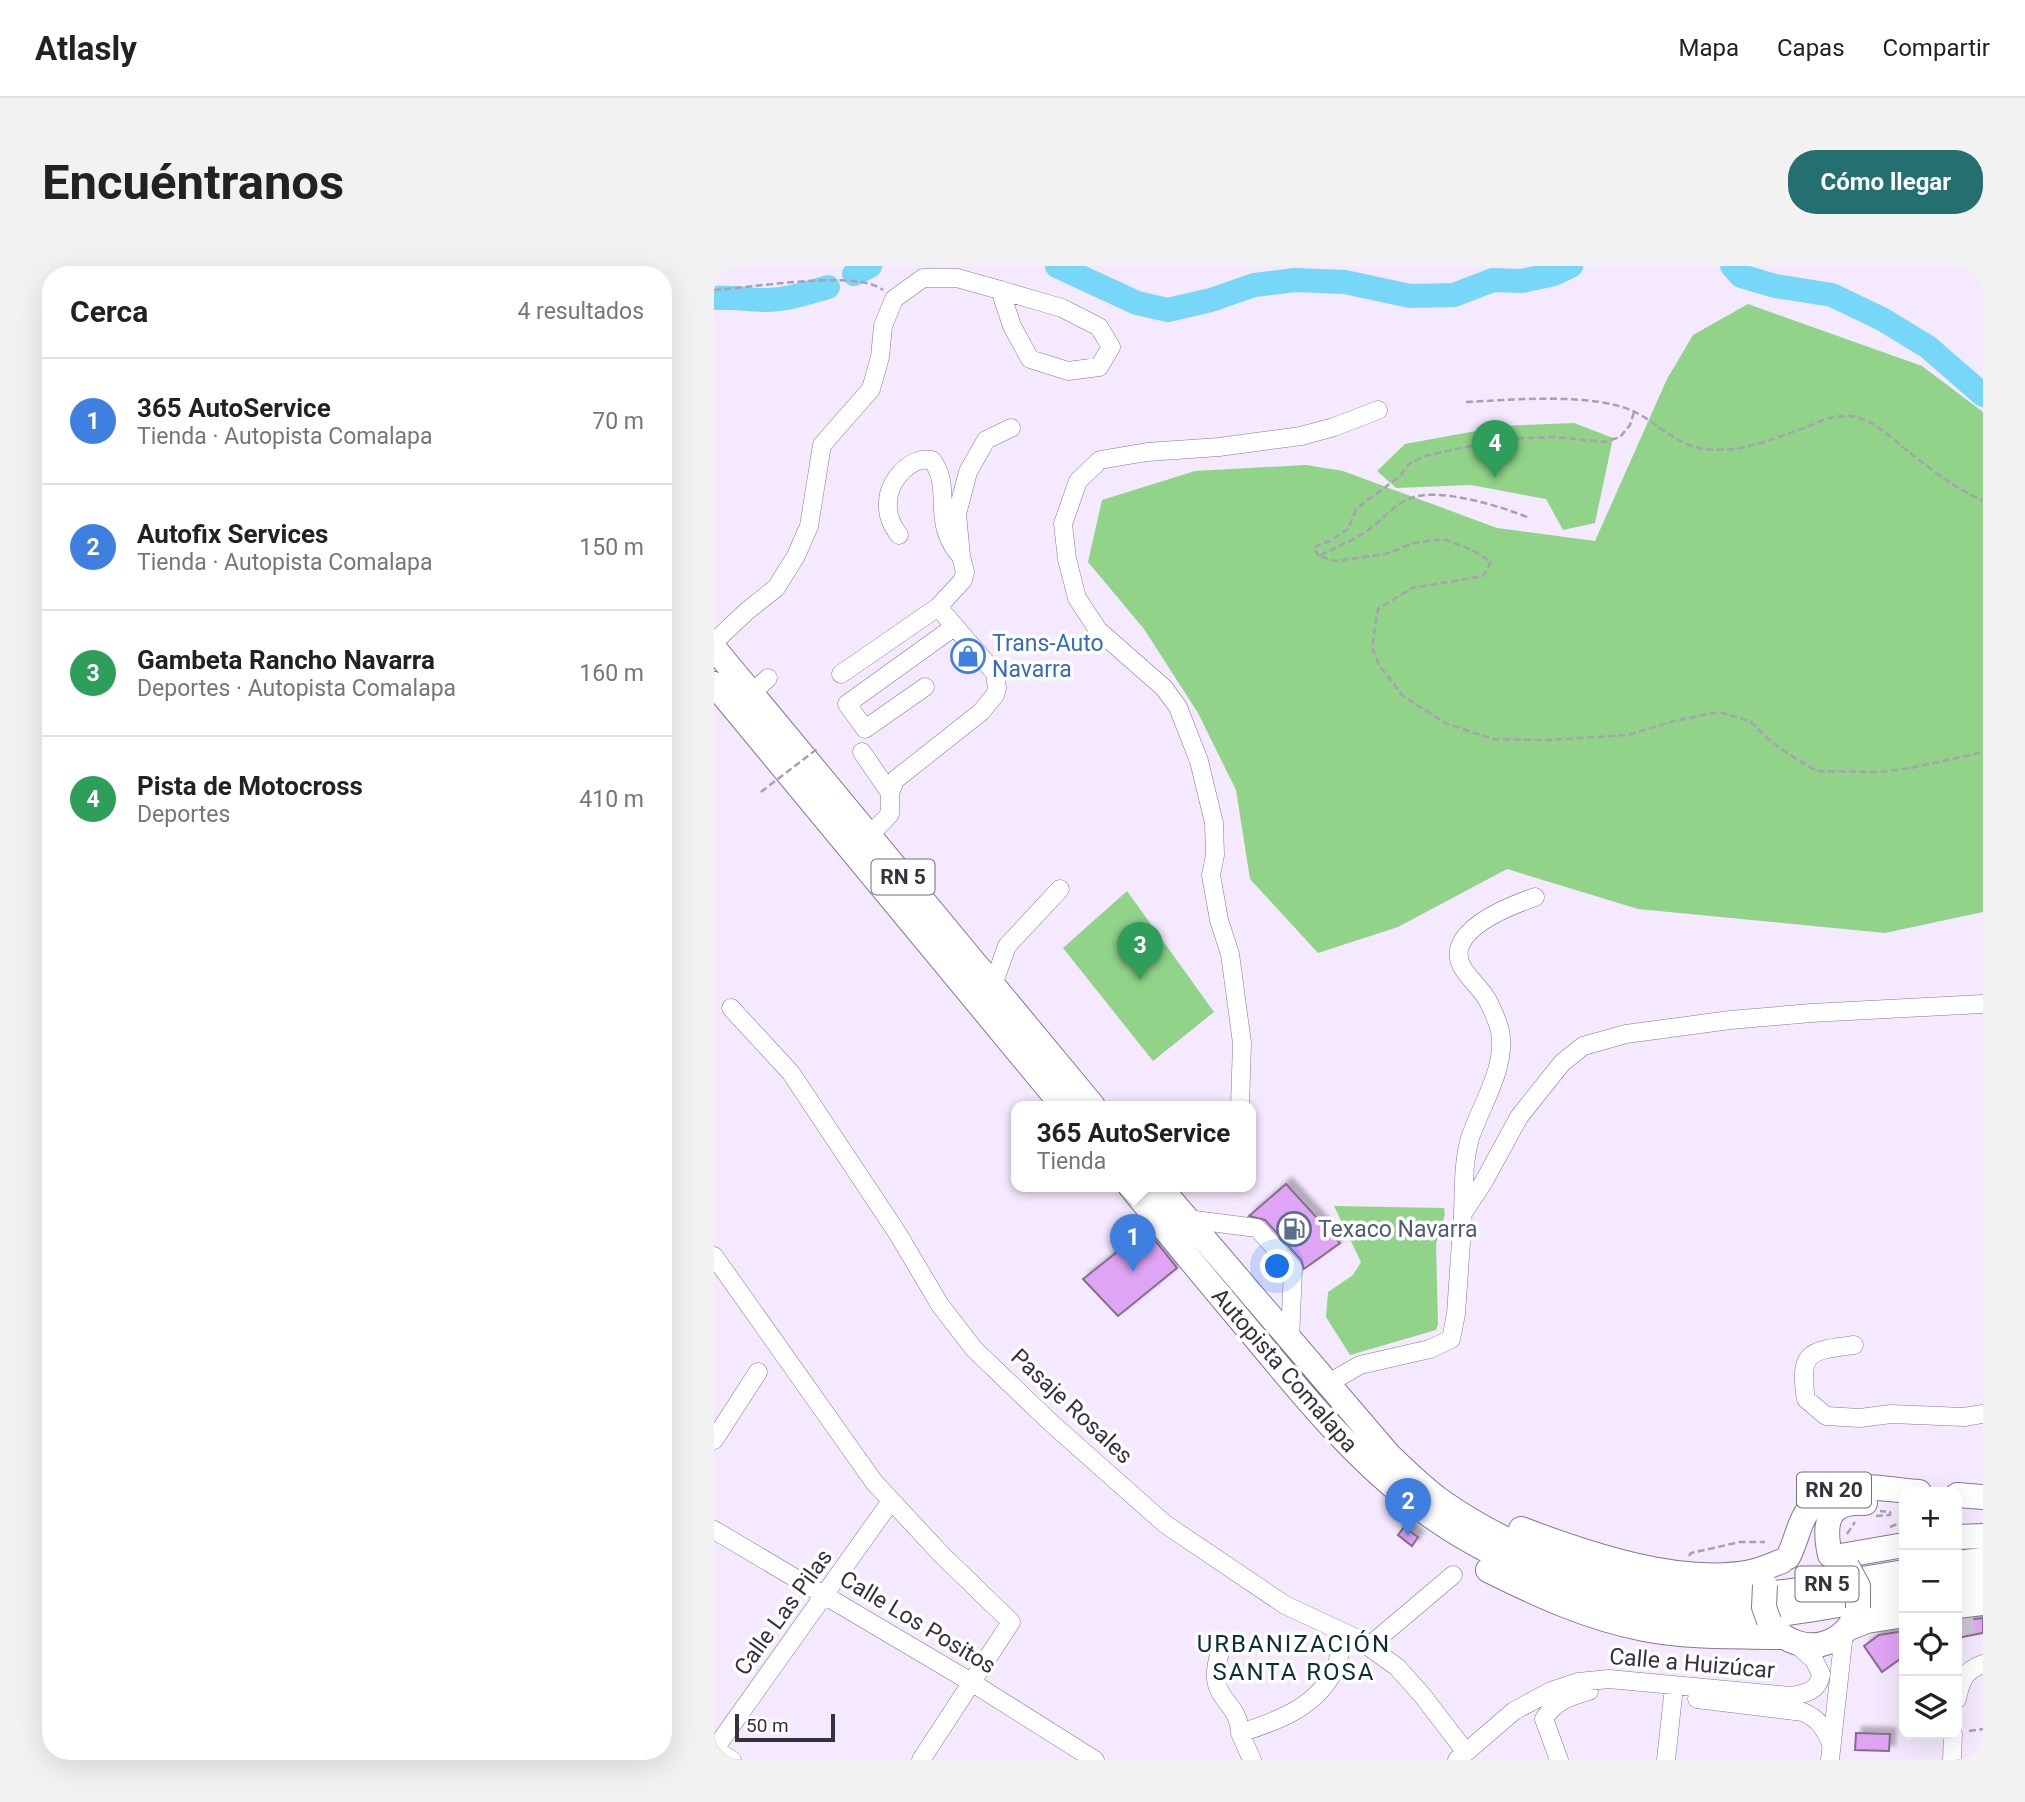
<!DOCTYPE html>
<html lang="es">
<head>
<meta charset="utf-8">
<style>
  body { margin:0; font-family:Roboto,sans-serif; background:#f2f2f2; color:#222 }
  .controls { position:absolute; right:21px; bottom:21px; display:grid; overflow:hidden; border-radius:14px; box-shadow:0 7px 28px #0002 }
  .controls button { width:63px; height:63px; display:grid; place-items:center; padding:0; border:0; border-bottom:2px solid #e0e0e0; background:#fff; color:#222; font:35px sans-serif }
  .scale { position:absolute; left:21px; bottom:18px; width:100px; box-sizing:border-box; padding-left:7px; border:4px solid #37303d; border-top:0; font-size:19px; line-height:24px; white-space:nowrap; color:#37303d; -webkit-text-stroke:5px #fff; paint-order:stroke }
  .you { position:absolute; left:564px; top:1001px; width:24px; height:24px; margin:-18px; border:5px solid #fff; border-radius:50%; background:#1a73e8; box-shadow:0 0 0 10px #1a73e833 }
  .badge { display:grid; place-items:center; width:46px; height:46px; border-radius:50%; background:#246f6f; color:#fff; font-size:23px; font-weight:700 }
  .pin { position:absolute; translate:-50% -58px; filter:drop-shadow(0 2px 4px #0008) }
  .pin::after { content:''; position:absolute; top:37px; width:24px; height:21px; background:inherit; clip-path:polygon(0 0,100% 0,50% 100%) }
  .popup { position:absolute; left:297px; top:835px; width:245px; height:91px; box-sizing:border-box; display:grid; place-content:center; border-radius:14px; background:#fff; filter:drop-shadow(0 2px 5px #0005); font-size:23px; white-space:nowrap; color:#767676 }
  .popup b { font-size:26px; color:#222 }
  .popup::after { content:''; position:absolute; left:50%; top:100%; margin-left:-14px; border:14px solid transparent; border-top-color:#fff }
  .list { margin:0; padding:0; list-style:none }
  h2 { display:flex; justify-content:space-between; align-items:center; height:91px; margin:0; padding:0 28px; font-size:30px }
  h2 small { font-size:23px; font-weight:400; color:#767676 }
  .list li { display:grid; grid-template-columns:46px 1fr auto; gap:21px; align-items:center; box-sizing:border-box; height:126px; padding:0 28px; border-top:2px solid #e0e0e0 }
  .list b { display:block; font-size:26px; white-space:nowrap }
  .list p { margin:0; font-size:23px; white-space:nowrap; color:#767676 }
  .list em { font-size:23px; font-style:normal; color:#767676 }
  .icon { flex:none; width:38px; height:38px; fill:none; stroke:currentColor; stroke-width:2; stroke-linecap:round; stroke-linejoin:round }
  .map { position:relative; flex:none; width:1269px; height:1494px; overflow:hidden; border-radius:28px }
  header { display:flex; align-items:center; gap:42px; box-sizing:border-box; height:98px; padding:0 35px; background:#fff; border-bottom:2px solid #e0e0e0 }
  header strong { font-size:33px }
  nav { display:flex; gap:38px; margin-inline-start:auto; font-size:24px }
  .intro { display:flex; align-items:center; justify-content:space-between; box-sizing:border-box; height:168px; padding:0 42px }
  h1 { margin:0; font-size:49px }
  .button { padding:18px 32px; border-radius:28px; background:#246f6f; color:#fff; font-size:24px; font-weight:700 }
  main { display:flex; gap:42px; padding:0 42px }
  aside { flex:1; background:#fff; border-radius:28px; box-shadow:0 7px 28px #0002 }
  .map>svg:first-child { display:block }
  .green { fill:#91d389 }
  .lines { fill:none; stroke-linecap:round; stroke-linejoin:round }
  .river { stroke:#77d7f8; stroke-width:24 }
  .building { fill:#e0a4f5; stroke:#836e8b; stroke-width:2; filter:url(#shadow) }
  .minor-tunnel { stroke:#cec4d7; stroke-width:18; stroke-dasharray:18 9; stroke-linecap:butt }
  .minor-casing { stroke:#877795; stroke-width:19 }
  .highway-casing { stroke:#877795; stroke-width:26 }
  .path { stroke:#a9a0b1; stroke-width:2.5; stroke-dasharray:7 3.5; stroke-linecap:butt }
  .minor { stroke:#fff; stroke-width:18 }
  .highway { stroke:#fff; stroke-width:24 }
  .highway-bridge-casing { stroke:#877795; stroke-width:26; stroke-linecap:butt }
  .path-bridge { stroke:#a9a0b1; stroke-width:2.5; stroke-dasharray:7 3.5; stroke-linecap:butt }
  .highway-bridge { stroke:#fff; stroke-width:24 }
  .labels { text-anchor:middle; stroke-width:7; stroke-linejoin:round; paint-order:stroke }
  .shield { fill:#fff; stroke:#736e77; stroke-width:2 }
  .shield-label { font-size:21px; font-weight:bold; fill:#37303d }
  .shop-label { font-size:23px; fill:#366cbe; stroke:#fff; text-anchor:start }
  .service-label { font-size:23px; fill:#4e5e75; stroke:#fff; text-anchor:start }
  .street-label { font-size:23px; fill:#37303d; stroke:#fff }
  .neighbourhood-label { font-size:24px; letter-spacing:2px; fill:#0c2f2f; stroke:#fff }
</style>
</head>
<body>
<header>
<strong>Atlasly</strong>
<nav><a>Mapa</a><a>Capas</a><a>Compartir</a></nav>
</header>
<div class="intro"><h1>Encuéntranos</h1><a class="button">Cómo llegar</a></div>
<main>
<aside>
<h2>Cerca<small>4 resultados</small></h2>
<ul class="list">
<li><span class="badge" style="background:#3f7fe0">1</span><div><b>365 AutoService</b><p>Tienda · Autopista Comalapa</p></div><em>70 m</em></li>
<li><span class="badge" style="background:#3f7fe0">2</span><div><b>Autofix Services</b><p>Tienda · Autopista Comalapa</p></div><em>150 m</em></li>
<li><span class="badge" style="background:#2e9e5b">3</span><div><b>Gambeta Rancho Navarra</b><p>Deportes · Autopista Comalapa</p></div><em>160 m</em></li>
<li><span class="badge" style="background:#2e9e5b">4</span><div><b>Pista de Motocross</b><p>Deportes</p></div><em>410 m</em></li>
</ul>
</aside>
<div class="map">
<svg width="1269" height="1494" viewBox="0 0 1269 1494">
  <defs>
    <filter id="shadow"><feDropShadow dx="6" dy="-6" stdDeviation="2" flood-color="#0004"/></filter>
  </defs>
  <rect width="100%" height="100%" fill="#f4e9fe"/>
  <path class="green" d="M1034 38 1208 100 1269 146V646L1171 667 924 643 793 603 684 661 604 687 536 613 522 524 484 447 430 363 374 296 388 234 481 205 592 199 629 205 783 262 881 275 953 113 979 69Z
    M860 157 899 172 881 257 849 264 832 233 757 219 682 222 663 205 691 178 789 160Z
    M413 625 500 746 439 795 349 682Z
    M620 940 730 942 731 948 722 978 724 1058 722 1064 636 1089 612 1051 614 1026 639 1009 647 996Z"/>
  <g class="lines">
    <path class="river" d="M343 0 423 37 454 44 497 34 540 19 581 14 631 16 696 30 740 29 779 14 808 15 840 8 857 0
      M1018 0 1027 10 1061 20 1118 29 1168 53 1214 81 1269 129
      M140 8 156 0
      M0 32C18 31 34 34 52 34 73 34 93 27 114 21"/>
  </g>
  <path class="building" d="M572 918 626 977 590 1003 587 994 551 954 535 950Z
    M432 963 463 1002 404 1050 369 1013Z
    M690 1261 704 1271 698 1280 684 1269Z
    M1269 1352V1367L1243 1372V1355Z
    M1190 1365V1390L1168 1406 1150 1380 1165 1369Z
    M1142 1467 1176 1468 1175 1485 1141 1484Z"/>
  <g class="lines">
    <path class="minor-tunnel" d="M1243 1362 1269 1356"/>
    <g class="minor-casing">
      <path id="minor" d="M185 269C178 260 173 248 174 237 174 215 196 190 218 194 239 222 217 253 244 287
        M0 376 33 345 62 322 82 290 95 260 108 179 157 123 166 91 169 60 180 33 209 12H243L286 24 298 60 316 93 354 105 385 101 397 81 385 61 348 42 286 24
        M127 408 224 341
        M211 421 151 463 133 438 240 361
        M37 428 54 412
        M148 486 176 527
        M155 570 176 548V527L181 514 267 446 281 429 283 422 281 407 224 341 249 314 251 306 247 290 243 248 254 206 272 174 297 162
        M279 719 293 680 346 623
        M17 742 77 807 184 968 226 1039 260 1083 336 1156 451 1258 571 1339 644 1373 683 1401 708 1429 751 1485
        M526 840 528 777 516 688 505 654 497 609 501 589 500 557 485 495 464 441 450 422 384 364 363 332 353 293 349 258 364 215 386 194 433 186 505 181 587 170 620 161 664 144
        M749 947C750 922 749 897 756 872 767 839 793 801 786 765 784 756 778 743 774 735 765 717 738 702 746 680 755 656 798 639 821 631
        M473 953 543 962 579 1002 576 1074
        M0 990 160 1216 227 1288 297 1356 207 1494
        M1140 1079C1098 1085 1084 1083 1092 1133L1112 1150 1146 1152 1177 1148 1250 1151 1269 1148
        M613 1118 646 1099 716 1083 737 1073 742 1048 749 947 769 917 805 851 848 797 869 780 912 768 1016 754 1097 747 1269 738
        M0 1174 44 1106
        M0 1264 257 1416 381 1494
        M655 1380 739 1309
        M506 1386C490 1436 525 1431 526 1467 564 1455 606 1440 622 1400 626 1390 628 1378 630 1367
        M983 1433 1089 1446C1105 1453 1110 1462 1117 1477
        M1243 1433C1247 1414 1250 1405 1269 1398
        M830 1453C840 1436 856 1430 875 1425
        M830 1453 845 1494
        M526 1467 538 1494
        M0 1483 18 1494
        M0 1484 177 1235
        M743 1494 800 1445 837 1425 864 1416 895 1413 1076 1430C1091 1428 1105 1425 1107 1408L1100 1394 1082 1378
        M952 1494 959 1430
        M1116 1494 1130 1367
        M1238 1494 1239 1468"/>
    </g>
    <g class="highway-casing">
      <path id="highway" d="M0 382 379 840
        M0 418 349 840
        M416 920C458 972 501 1024 544 1075 592 1133 639 1190 698 1236 750 1277 809 1305 872 1325 905 1336 939 1348 974 1351 1041 1357 1124 1339 1190 1327
        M445 920 675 1189C692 1205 708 1221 727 1235 803 1289 923 1331 1016 1330 1074 1329 1133 1315 1190 1306
        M1243 1229 1269 1231
        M807 1263C873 1288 966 1320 1037 1306 1047 1304 1058 1299 1068 1295
        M1243 1271 1269 1270
        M1116 1289C1109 1257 1113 1234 1151 1237
        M1074 1291C1082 1277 1084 1259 1093 1246 1118 1210 1167 1223 1205 1226
        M1121 1291 1190 1279
        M1243 1297 1269 1294
        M774 1304C824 1329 874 1352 930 1363 975 1372 1023 1370 1069 1371
        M1243 1319 1269 1316
        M1243 1340 1269 1337
        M1059 1361C1087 1392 1133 1382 1144 1342
        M1135 1362 1153 1355 1190 1349"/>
    </g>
    <path class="path" d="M0 24C36 22 143 3 169 24
      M752 136C797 134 881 126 921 146 945 158 963 180 991 183 1023 187 1055 175 1084 164 1105 157 1122 145 1145 152 1160 156 1173 168 1185 178 1205 194 1246 227 1269 234
      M813 251C786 240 724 221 697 232 681 238 671 251 658 261 644 273 622 281 605 290L622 295 671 288 700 277 729 273 758 284 777 296 769 310 698 322 664 343 658 381 665 399 689 430 731 457 778 473 834 474 914 469 960 455 1005 446 1036 455 1055 474 1081 492 1103 505 1167 506 1197 502 1269 486
      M605 290 600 283 602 280 616 275 634 263 642 243 686 210 695 198 710 190 790 173 841 171 891 176 906 171 916 159 920 146
      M1162 1250 1176 1249V1246L1166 1245
      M1176 1261 1190 1255
      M1133 1268 1141 1256
      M975 1290 977 1287 1026 1276H1051
      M1255 1465 1269 1463"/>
    <use href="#minor" class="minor"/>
    <use href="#highway" class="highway"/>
    <g class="highway-bridge-casing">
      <path id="highway-bridge" d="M1133 1300 1144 1320V1342
        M1051 1319 1050 1341 1055 1355"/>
    </g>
    <path class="path-bridge" d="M47 526 103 483"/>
    <use href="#highway-bridge" class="highway-bridge"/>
  </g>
  <defs>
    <g id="shop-ring" transform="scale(1.75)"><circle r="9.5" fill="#fff" stroke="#3f7fe0" stroke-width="1.5"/><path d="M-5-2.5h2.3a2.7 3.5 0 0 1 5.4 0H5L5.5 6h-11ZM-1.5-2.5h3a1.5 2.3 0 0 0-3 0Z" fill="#3f7fe0"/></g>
    <g id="fuel-ring" transform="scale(1.75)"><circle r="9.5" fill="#fff" stroke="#5c6f8a" stroke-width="1.5"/><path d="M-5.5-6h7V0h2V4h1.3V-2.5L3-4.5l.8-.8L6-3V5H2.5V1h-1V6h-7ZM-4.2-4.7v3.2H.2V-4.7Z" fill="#5c6f8a"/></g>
  </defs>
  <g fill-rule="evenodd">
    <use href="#shop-ring" x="254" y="390"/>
    <use href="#fuel-ring" x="580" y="963"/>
  </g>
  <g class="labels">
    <g class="shield">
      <rect x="157.5" y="593.5" width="63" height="35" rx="5"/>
      <rect x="1083" y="1206.5" width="74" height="35" rx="5"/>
      <rect x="1081.5" y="1300.5" width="63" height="35" rx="5"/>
    </g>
    <g class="shield-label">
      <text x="189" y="618">RN 5</text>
      <text x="1120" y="1231">RN 20</text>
      <text x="1113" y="1325">RN 5</text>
    </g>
    <g class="shop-label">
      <text x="278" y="385">Trans-Auto<tspan x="278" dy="26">Navarra</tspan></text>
    </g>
    <g class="service-label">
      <text x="604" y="971">Texaco Navarra</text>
    </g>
    <g class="street-label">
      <text transform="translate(571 1104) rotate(49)" y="8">Autopista Comalapa</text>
      <text transform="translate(358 1140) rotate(43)" y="8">Pasaje Rosales</text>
      <text transform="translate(69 1346) rotate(-54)" y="8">Calle Las Pilas</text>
      <text transform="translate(204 1356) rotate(31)" y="8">Calle Los Positos</text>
      <text transform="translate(978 1397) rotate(5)" y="8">Calle a Huizúcar</text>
    </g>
    <g class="neighbourhood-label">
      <text x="580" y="1386">URBANIZACIÓN<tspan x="580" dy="28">SANTA ROSA</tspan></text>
    </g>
  </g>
</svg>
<div class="controls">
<button>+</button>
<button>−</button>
<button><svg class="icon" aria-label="locate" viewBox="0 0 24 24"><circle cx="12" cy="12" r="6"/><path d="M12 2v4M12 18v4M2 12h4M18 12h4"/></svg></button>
<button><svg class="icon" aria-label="layers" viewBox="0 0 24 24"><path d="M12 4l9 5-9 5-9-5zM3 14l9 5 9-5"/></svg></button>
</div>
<div class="scale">50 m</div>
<div class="you"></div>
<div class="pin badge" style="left:419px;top:1006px;background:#3f7fe0">1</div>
<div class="popup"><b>365 AutoService</b>Tienda</div>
<div class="pin badge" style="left:694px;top:1270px;background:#3f7fe0">2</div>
<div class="pin badge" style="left:426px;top:714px;background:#2e9e5b">3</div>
<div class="pin badge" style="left:781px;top:212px;background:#2e9e5b">4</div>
</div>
</main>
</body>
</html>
